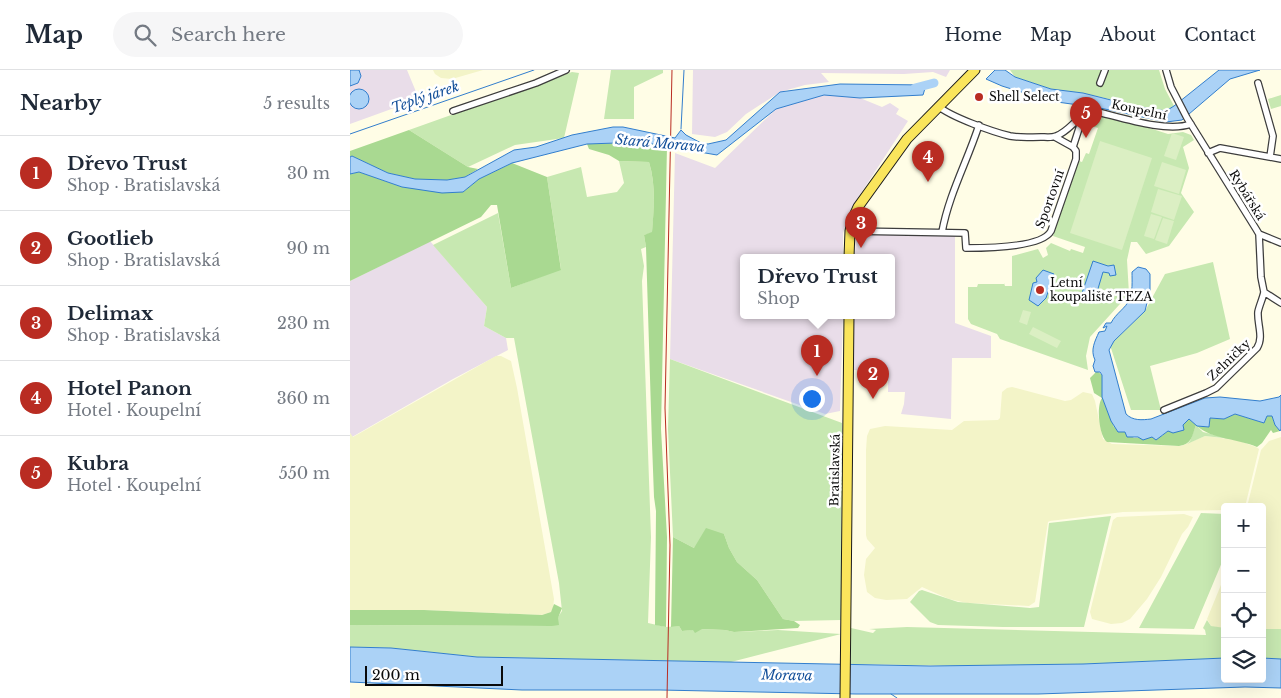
<!DOCTYPE html>
<html lang="en">
<head>
<meta charset="utf-8">
<style>
  body { margin:0; font-family:"Libre Baskerville",serif; background:#f6f6f7; color:#1f2937 }
  .controls { position:absolute; right:15px; bottom:15px; display:grid; overflow:hidden; border-radius:5px; box-shadow:0 5px 20px #0002 }
  .controls button { width:45px; height:45px; display:grid; place-items:center; padding:0; border:0; border-bottom:1px solid #e0e1e3; background:#fff; color:#1f2937; font:25px sans-serif }
  .scale { position:absolute; left:15px; bottom:12px; width:138px; box-sizing:border-box; padding-left:5px; border:2px solid #0a0a0a; border-top:0; font-size:14px; line-height:18px; white-space:nowrap; color:#0a0a0a; -webkit-text-stroke:4px #fff; paint-order:stroke }
  .you { position:absolute; left:461px; top:328px; width:18px; height:18px; margin:-12px; border:4px solid #fff; border-radius:50%; background:#1a73e8; box-shadow:0 0 0 8px #1a73e833 }
  .badge { display:grid; place-items:center; width:32px; height:32px; border-radius:50%; background:#b92c22; color:#fff; font-size:16px; font-weight:700 }
  .pin { position:absolute; translate:-50% -41px; filter:drop-shadow(0 1px 2px #0008) }
  .pin::after { content:''; position:absolute; top:26px; width:18px; height:15px; background:inherit; clip-path:polygon(0 0,100% 0,50% 100%) }
  .popup { position:absolute; left:390px; top:184px; width:155px; height:65px; box-sizing:border-box; display:grid; place-content:center; border-radius:5px; background:#fff; filter:drop-shadow(0 1px 4px #0005); font-size:16px; white-space:nowrap; color:#747a83 }
  .popup b { font-size:19px; color:#1f2937 }
  .popup::after { content:''; position:absolute; left:50%; top:100%; margin-left:-10px; border:10px solid transparent; border-top-color:#fff }
  .list { margin:0; padding:0; list-style:none }
  h2 { display:flex; justify-content:space-between; align-items:center; height:65px; margin:0; padding:0 20px; font-size:21px }
  h2 small { font-size:16px; font-weight:400; color:#747a83 }
  .list li { display:grid; grid-template-columns:32px 1fr auto; gap:15px; align-items:center; box-sizing:border-box; height:75px; padding:0 20px; border-top:1px solid #e0e1e3 }
  .list b { display:block; font-size:19px; white-space:nowrap }
  .list p { margin:0; font-size:16px; white-space:nowrap; color:#747a83 }
  .list em { font-size:16px; font-style:normal; color:#747a83 }
  .icon { flex:none; width:28px; height:28px; fill:none; stroke:currentColor; stroke-width:2; stroke-linecap:round; stroke-linejoin:round }
  .map { position:relative; flex:none; width:931px; height:628px; overflow:hidden }
  header { display:flex; align-items:center; gap:30px; box-sizing:border-box; height:70px; padding:0 25px; background:#fff; border-bottom:1px solid #e0e1e3 }
  header strong { font-size:24px }
  nav { display:flex; gap:28px; margin-inline-start:auto; font-size:18px }
  .search { width:350px; height:45px; background:#f6f6f7; display:flex; align-items:center; gap:12px; box-sizing:border-box; padding:0 18px; border-radius:28px; color:#747a83; font-size:19px }
  main { display:flex }
  aside { flex:1; background:#fff }
  .map>svg:first-child { display:block }
  .industrial { fill:#e9dde9 }
  .farmland { fill:#f3f4c8 }
  .green { fill:#c7e8b1 }
  .forest { fill:#a9d991 }
  .pitch { fill:#dbefc3 }
  .water { fill:#abd2f6; stroke:#327ecd }
  .lines { fill:none; stroke-linecap:round; stroke-linejoin:round }
  .stream { stroke:#327ecd; stroke-width:1 }
  .river { stroke:#abd2f6; stroke-width:9 }
  .minor-casing { stroke:#3d3d3d; stroke-width:8 }
  .primary-casing { stroke:#1b1b1b; stroke-width:11 }
  .minor { stroke:#fff; stroke-width:5.5 }
  .primary { stroke:#fae55c; stroke-width:9 }
  .rail { stroke:#b92c22; stroke-width:1 }
  .poi-dot { fill:#b92c22; stroke:#fff; stroke-width:2 }
  .labels { text-anchor:middle; stroke-width:5; stroke-linejoin:round; paint-order:stroke }
  .poi-label { font-size:12px; fill:#0a0a0a; stroke:#fff; text-anchor:start }
  .street-label { font-size:12px; fill:#0a0a0a; stroke:#fff }
  .water-label { font-size:14px; font-style:italic; fill:#14509a; stroke:#fff }
</style>
</head>
<body>
<header>
<strong>Map</strong>
<div class="search"><svg class="icon" aria-label="search" viewBox="0 0 24 24"><circle cx="10" cy="10" r="6"/><path d="M15 15l6 6"/></svg>Search here</div>
<nav><a>Home</a><a>Map</a><a>About</a><a>Contact</a></nav>
</header>
<main>
<aside>
<h2>Nearby<small>5 results</small></h2>
<ul class="list">
<li><span class="badge">1</span><div><b>Dřevo Trust</b><p>Shop · Bratislavská</p></div><em>30 m</em></li>
<li><span class="badge">2</span><div><b>Gootlieb</b><p>Shop · Bratislavská</p></div><em>90 m</em></li>
<li><span class="badge">3</span><div><b>Delimax</b><p>Shop · Bratislavská</p></div><em>230 m</em></li>
<li><span class="badge">4</span><div><b>Hotel Panon</b><p>Hotel · Koupelní</p></div><em>360 m</em></li>
<li><span class="badge">5</span><div><b>Kubra</b><p>Hotel · Koupelní</p></div><em>550 m</em></li>
</ul>
</aside>
<div class="map">
<svg width="931" height="628" viewBox="0 0 931 628">
  <rect width="100%" height="100%" fill="#fffde6"/>
  <path class="industrial" d="M0 0H57L69 29 0 54Z
    M343 0H600L596 7 583 2 554 4 471 3 479 12 455 15 430 22 396 44 377 62 365 67 342 64Z
    M474 25 510 28 532 37 540 33 549 39 546 44 558 51 500 140 493 163V187H393V245H493L490 341 475 344 320 289 325 83 365 98 426 39Z
    M506 164 605 165V253L641 266V288H602L601 349 551 344 554 334 555 322H538V302L504 300V245H541V187H505Z
    M80 171 137 237 134 256 156 268 158 280 103 309 2 367 0 363V211Z"/>
  <path class="farmland" d="M83 0H133L102 9 91 8 85 4Z
    M146 286H151L161 291 167 318 204 529 203 538 201 542 192 545 74 540H0V363L3 367Z
    M662 317 715 331 721 330 733 322 742 324 745 331 753 369 762 374 831 376 855 366 887 370 906 377 909 379 895 437H875V440L773 442 700 451 698 452 685 532 679 536 617 533 599 529 572 517 557 529 536 530 525 528 517 522 514 505 516 489 525 478 517 469 516 465V380L517 366 520 359 535 356 602 360 614 351 648 350 650 348 652 322 657 318Z
    M931 367V559H912V437H897L911 380 919 371Z
    M834 444 843 447 838 457 832 464 811 507 797 529 780 549 772 553 761 554 742 549 740 542 763 450 767 447Z
    M875 505V558H866L861 556 857 549Z"/>
  <path class="green" d="M261 0H313V3L284 17V49H254Z
    M660 0H809L815 19 824 36 816 41 802 39 733 23 701 19 665 7Z
    M222 2 229 3 214 68 165 75 118 97 59 60Z
    M931 25V36L921 39 918 29Z
    M743 45 796 57 818 64 833 62 841 65 844 70 833 77 839 98 831 123 844 142 819 176 796 184 787 172H781L777 190 779 224 740 267 736 286 738 300 650 269 647 264 621 254 618 249V217H627L628 214H654V213L655 216H662V186L688 179 693 188 698 185 696 178 701 173 720 181 721 179 733 183 735 177 703 166 729 91 732 92 736 83 739 84 748 58 736 54 738 48Z
    M269 91 299 92C306 115 304 139 302 163L294 165 296 177 291 179 294 196 292 211 301 467 298 553 316 557 329 556 332 561 351 559 375 560 384 562 428 560 491 564 381 592 127 587 41 578 0 577V555L202 556 212 541 209 513 164 268H156L134 256 137 237 83 175 148 143 161 218 211 199 197 107 231 97 237 127 267 122 274 113Z
    M863 192 880 269 847 283 800 296 811 340H781L760 275 795 241 815 204Z
    M320 289 492 353 491 550 444 551 433 549 407 510 387 492 379 478 374 464 344 478 323 467 318 359Z
    M846 355 853 362 882 369 855 366 837 374 840 371Z
    M851 443 875 444V485L844 559 789 558Z
    M761 446 734 557H653L588 555 580 552 560 532 569 521 572 520 608 532 680 538 689 537 699 453Z
    M857 550 861 556 875 558V588L733 594 620 596 500 594 501 558 523 563 526 560 519 559 557 557 856 565 855 560 853 558Z
    M912 559H931V589L912 588Z"/>
  <path class="forest" d="M59 60 118 97 128 99 115 107 97 110 65 109 38 103 2 86 0 87V81Z
    M266 73 303 74 317 76 311 359 317 467 316 557 305 555V547L306 441 304 427 302 373 296 177 294 165 302 162C304 138 306 115 299 92L269 91 259 85 239 79 237 74Z
    M162 93 197 107 211 200 161 218 147 135H141L131 147 0 211V104L9 102 52 117 113 122 129 109Z
    M747 301 752 305V327L764 357 775 362 784 368 812 366 818 361 833 355 839 349 846 355C842 366 842 374 829 376L757 372C749 366 746 336 752 328L744 323 740 308Z
    M885 344 914 353 917 346H922L925 355 930 361 923 363 921 360 912 373 907 377C889 369 861 369 847 356L859 357 860 348 874 349Z
    M356 458 374 464 379 478 387 492 407 510 433 549 444 551 450 555 448 558 384 562 375 560 352 559 345 563 343 560 332 561 329 556 321 557 323 467 344 478Z
    M204 534 212 538 208 548 209 555 202 556 0 555V540H74L192 545 201 542Z"/>
  <path class="pitch" d="M822 63 834 67 826 90 814 86Z
    M750 71 802 88 772 180 720 163Z
    M812 92 836 100 829 124 804 116Z
    M808 119 832 126 824 150 801 142Z
    M801 144 812 147 804 169 794 166Z
    M813 148 824 151 817 174 805 170Z
    M673 240 681 242 677 255 669 252Z
    M683 257 711 271 707 278 679 264Z"/>
  <path class="water" d="M0 0H9L11 6 8 13 0 16Z
    M645 0H655L665 7 701 19 733 23 789 37 816 41 824 36 869 0H910L880 9 832 50 816 52 750 38 700 31 652 16 636 9Z
    M490 14 576 15 573 25 510 28 474 25 426 39 367 85 303 74 266 73 237 74 162 93 129 109 113 122 92 123 52 117 9 102 0 104V87L2 86 38 103 65 109 97 110 115 107 164 80 186 77 222 65 263 57H273L325 68 331 60 336 65 351 73 358 74 376 70 430 22Z
    M-1 29a10 10 0 1 1 20 0a10 10 0 1 1-20 0Z
    M743 191 758 196 764 195 766 205 760 206 759 203 753 202 747 222 755 225 754 227 746 224 744 227 732 223Z
    M788 197 796 199 800 204V220L795 241 764 271 759 280 776 344C783 351 792 350 801 349L855 328 870 327 910 331 929 327 931 325V359L930 361 925 355 922 346H917L914 353 885 344 874 349 860 348 859 357 847 356 839 349 833 355 834 360 823 363 818 361 806 370 802 367 793 370 788 367H777L775 362H768L761 351 752 327V305L750 302H745L743 296 745 290C740 280 745 271 749 262L755 261 757 256 753 258 756 253H761C766 243 776 238 779 230 783 222 782 211 782 202Z
    M693 200 704 204 696 228 688 236 679 230 683 213 687 212 686 208Z
    M0 577 41 578 127 587 580 596 733 594 875 588V609H912V588L931 589V618L895 617 688 624H506L310 620H172L0 612Z"/>
  <g class="lines">
    <path class="stream" d="M331 59 334 0
      M0 64 184 0
      M541 624 547 628"/>
    <path class="river" d="M565 18 584 13"/>
    <g class="minor-casing">
      <path id="minor" d="M816 0 821 17 837 48 906 159 909 164 911 207 914 222
        M750 13 755 0
        M908 13 923 66 920 87
        M588 36C601 47 643 62 660 66 670 68 680 67 691 67 695 67 702 68 706 66 721 61 728 43 744 41 770 47 816 63 841 54
        M103 41 186 13 216 0
        M705 67 723 77
        M723 77 733 46
        M858 83 870 78 931 89
        M500 161 615 163 616 178C634 178 692 178 701 161L726 89V81L723 77
        M592 162C599 124 617 92 629 55
        M909 164 931 173
        M914 222 931 233
        M814 340 856 323 866 318 907 278C914 267 907 254 908 242 909 236 913 228 914 222"/>
    </g>
    <g class="primary-casing">
      <path id="primary" d="M499 187 500 161 502 150 508 137 557 69 625 0
        M495 628 499 245"/>
    </g>
    <use href="#minor" class="minor"/>
    <use href="#primary" class="primary"/>
    <path class="rail" d="M317 628 320 475 315 338 322 0"/>
  </g>
  <g class="poi-dot">
    <circle cx="629" cy="27" r="5"/>
    <circle cx="690" cy="220" r="5"/>
  </g>
  <g class="labels">
    <g class="poi-label">
      <text x="639" y="31">Shell Select</text>
      <text x="700" y="217">Letní<tspan x="700" dy="14">koupaliště TEZA</tspan></text>
    </g>
    <g class="street-label">
      <text transform="translate(789 40) rotate(12)" y="4">Koupelní</text>
      <text transform="translate(897 125) rotate(58)" y="4">Rybářská</text>
      <text transform="translate(700 129) rotate(-70)" y="4">Sportovní</text>
      <text transform="translate(879 290) rotate(-44)" y="4">Zelničky</text>
      <text transform="translate(485 400) rotate(-89)" y="4">Bratislavská</text>
    </g>
    <g class="water-label">
      <text transform="translate(75 27) rotate(-19)" y="5">Teplý járek</text>
      <text transform="translate(310 73) rotate(5)" y="5">Stará Morava</text>
      <text transform="translate(437 605) rotate(1)" y="5">Morava</text>
    </g>
  </g>
</svg>
<div class="controls">
<button>+</button>
<button>−</button>
<button><svg class="icon" aria-label="locate" viewBox="0 0 24 24"><circle cx="12" cy="12" r="6"/><path d="M12 2v4M12 18v4M2 12h4M18 12h4"/></svg></button>
<button><svg class="icon" aria-label="layers" viewBox="0 0 24 24"><path d="M12 4l9 5-9 5-9-5zM3 14l9 5 9-5"/></svg></button>
</div>
<div class="scale">200 m</div>
<div class="you"></div>
<div class="pin badge" style="left:467px;top:306px">1</div>
<div class="popup"><b>Dřevo Trust</b>Shop</div>
<div class="pin badge" style="left:523px;top:329px">2</div>
<div class="pin badge" style="left:511px;top:178px">3</div>
<div class="pin badge" style="left:578px;top:112px">4</div>
<div class="pin badge" style="left:736px;top:68px">5</div>
</div>
</main>
</body>
</html>
